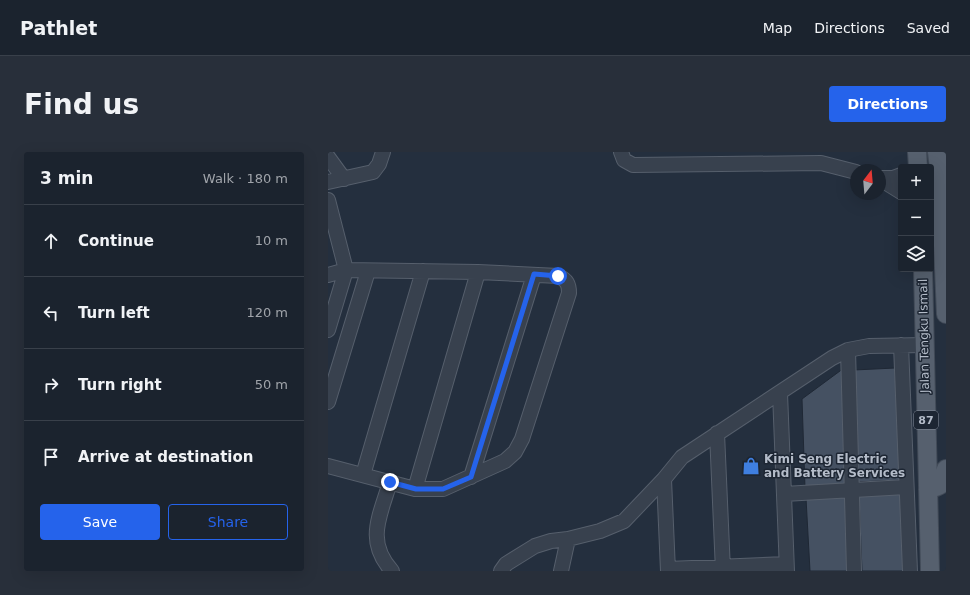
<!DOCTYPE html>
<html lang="en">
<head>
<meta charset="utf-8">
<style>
  body { margin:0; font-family:"DejaVu Sans",sans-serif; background:#282f3a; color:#f1f3f6 }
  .controls { position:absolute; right:12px; top:12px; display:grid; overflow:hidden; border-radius:4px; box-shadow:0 4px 16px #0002 }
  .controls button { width:36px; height:36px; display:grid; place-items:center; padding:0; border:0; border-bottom:1px solid #39404a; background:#1b232e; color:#f1f3f6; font:20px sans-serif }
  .compass { position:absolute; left:522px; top:12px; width:36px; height:36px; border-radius:50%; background:#1b232e; box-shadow:0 4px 16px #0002; rotate:16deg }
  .stop { position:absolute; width:12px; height:12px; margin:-9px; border:3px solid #2563eb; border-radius:50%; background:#fff }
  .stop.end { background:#2563eb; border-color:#fff; box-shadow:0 1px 4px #0008 }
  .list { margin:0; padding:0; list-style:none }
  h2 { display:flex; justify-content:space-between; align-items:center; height:52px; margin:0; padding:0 16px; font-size:17px }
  h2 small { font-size:13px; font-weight:400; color:#a0a4aa }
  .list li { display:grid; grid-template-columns:26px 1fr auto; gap:12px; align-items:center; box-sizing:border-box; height:72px; padding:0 16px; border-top:1px solid #39404a }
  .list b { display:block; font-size:15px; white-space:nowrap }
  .list em { font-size:13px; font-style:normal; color:#a0a4aa }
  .actions { display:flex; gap:8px; padding:12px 16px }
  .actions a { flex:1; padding:9px 0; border:1px solid #2563eb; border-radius:4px; text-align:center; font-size:14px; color:#2563eb }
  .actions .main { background:#2563eb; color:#fff }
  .icon { flex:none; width:22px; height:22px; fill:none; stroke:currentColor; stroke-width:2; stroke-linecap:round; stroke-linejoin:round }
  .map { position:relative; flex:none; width:618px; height:419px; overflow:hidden; border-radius:4px }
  header { display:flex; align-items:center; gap:24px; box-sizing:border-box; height:56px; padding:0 20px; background:#1b232e; border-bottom:1px solid #39404a }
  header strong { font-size:19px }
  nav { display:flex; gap:22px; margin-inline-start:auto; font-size:14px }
  .intro { display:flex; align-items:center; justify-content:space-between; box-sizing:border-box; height:96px; padding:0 24px }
  h1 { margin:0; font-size:28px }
  .button { padding:10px 18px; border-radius:4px; background:#2563eb; color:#fff; font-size:14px; font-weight:700 }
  main { display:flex; gap:24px; padding:0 24px }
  aside { flex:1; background:#1b232e; border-radius:4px; box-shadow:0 4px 16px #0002 }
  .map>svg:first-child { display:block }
  .building { fill:#455162; stroke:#1f2835 }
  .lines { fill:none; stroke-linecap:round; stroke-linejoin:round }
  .minor-casing { stroke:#565f6c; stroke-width:16 }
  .major-casing { stroke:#414a57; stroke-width:20 }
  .minor { stroke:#38414e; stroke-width:14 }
  .major { stroke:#56606e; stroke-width:18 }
  .route { stroke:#2563eb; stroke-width:5 }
  .labels { text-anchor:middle; stroke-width:3; stroke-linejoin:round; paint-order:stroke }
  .shield { fill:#1d2633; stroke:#878f9c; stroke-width:1 }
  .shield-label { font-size:11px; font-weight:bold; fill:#b4bcc9 }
  .street-label { font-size:12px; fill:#b4bcc9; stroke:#1d2633 }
  .poi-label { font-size:12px; font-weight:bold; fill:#b4bcc9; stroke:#1d2633; text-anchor:start }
</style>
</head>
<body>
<header>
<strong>Pathlet</strong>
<nav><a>Map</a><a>Directions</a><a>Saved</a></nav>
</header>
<div class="intro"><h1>Find us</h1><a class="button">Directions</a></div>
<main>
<aside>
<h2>3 min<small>Walk · 180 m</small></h2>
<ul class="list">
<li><svg class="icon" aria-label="ahead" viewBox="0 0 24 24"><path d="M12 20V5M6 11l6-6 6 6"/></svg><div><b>Continue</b></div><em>10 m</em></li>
<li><svg class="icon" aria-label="left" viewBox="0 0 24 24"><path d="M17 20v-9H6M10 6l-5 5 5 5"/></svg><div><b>Turn left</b></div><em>120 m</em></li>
<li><svg class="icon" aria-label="right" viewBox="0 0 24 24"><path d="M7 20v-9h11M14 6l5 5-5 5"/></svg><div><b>Turn right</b></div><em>50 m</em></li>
<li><svg class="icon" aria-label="arrive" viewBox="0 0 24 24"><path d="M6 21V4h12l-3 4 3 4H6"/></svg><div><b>Arrive at destination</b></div></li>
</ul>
<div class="actions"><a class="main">Save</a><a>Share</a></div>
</aside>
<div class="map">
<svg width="618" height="419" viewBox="0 0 618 419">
  <rect width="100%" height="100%" fill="#242f3e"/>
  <path class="building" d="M516 216 520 334 477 336 474 247Z
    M567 216 572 328 530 330 526 218Z
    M573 342 576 419H534L531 344Z
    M520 344 524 419H482L478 346Z"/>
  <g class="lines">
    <g class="minor-casing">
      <path id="minor" d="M293 0 296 8 305 13 493 11 528 20
        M0 5 16 27
        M552 26H565L573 23
        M552 27 573 40
        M0 30 45 20 51 12 55 0
        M0 48 18 118 0 178
        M0 123 18 118 150 120 230 124C239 128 241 132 241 141L194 287 187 300 177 309 115 337H87L0 314
        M573 193 582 419
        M520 198 526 419
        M452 241 459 419
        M0 250 40 119
        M389 281 395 419
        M35 323 95 119
        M143 325 206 123
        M336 327 340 419
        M62 330C52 364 37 389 64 419
        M87 337 150 120
        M456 342 578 335
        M340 417 458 412
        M173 419 178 412 207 394 223 389 240 387 272 379 296 369 336 327 354 305 504 206 520 198 541 194 596 193
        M233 419 240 387"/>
    </g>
    <g class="major-casing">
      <path id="major" d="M589 0 590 15
        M609 0 612 25 618 162
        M595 117 602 419
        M600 337C616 334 615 331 618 317"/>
    </g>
    <use href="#minor" class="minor"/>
    <use href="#major" class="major"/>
  </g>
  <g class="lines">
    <path class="route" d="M62 330 88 337H115L143 325 206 122 230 124"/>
  </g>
  <defs>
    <g id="shop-bare" transform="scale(1.38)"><path d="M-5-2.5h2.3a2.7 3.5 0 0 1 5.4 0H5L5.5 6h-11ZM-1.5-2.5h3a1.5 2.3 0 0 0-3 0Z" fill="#3f7fe0" stroke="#1d2633" stroke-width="2.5" paint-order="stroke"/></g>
  </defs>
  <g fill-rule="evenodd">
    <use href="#shop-bare" x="423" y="314"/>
  </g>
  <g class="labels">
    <rect class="shield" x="586" y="259" width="24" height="18" rx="3"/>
    <g class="shield-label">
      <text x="598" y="272">87</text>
    </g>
    <g class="street-label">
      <text transform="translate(596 184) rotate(-91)" y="4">Jalan Tengku Ismail</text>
    </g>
    <g class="poi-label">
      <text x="436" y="311">Kimi Seng Electric<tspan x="436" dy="14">and Battery Services</tspan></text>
    </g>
  </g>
</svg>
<div class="controls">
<button>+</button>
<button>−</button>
<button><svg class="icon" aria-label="layers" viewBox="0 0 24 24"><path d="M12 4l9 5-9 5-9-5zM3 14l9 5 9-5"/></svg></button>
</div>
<svg class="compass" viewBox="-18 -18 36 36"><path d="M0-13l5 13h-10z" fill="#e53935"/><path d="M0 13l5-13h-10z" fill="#a0a4aa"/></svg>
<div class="stop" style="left:230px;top:124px"></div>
<div class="stop end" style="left:62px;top:330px"></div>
</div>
</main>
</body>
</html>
